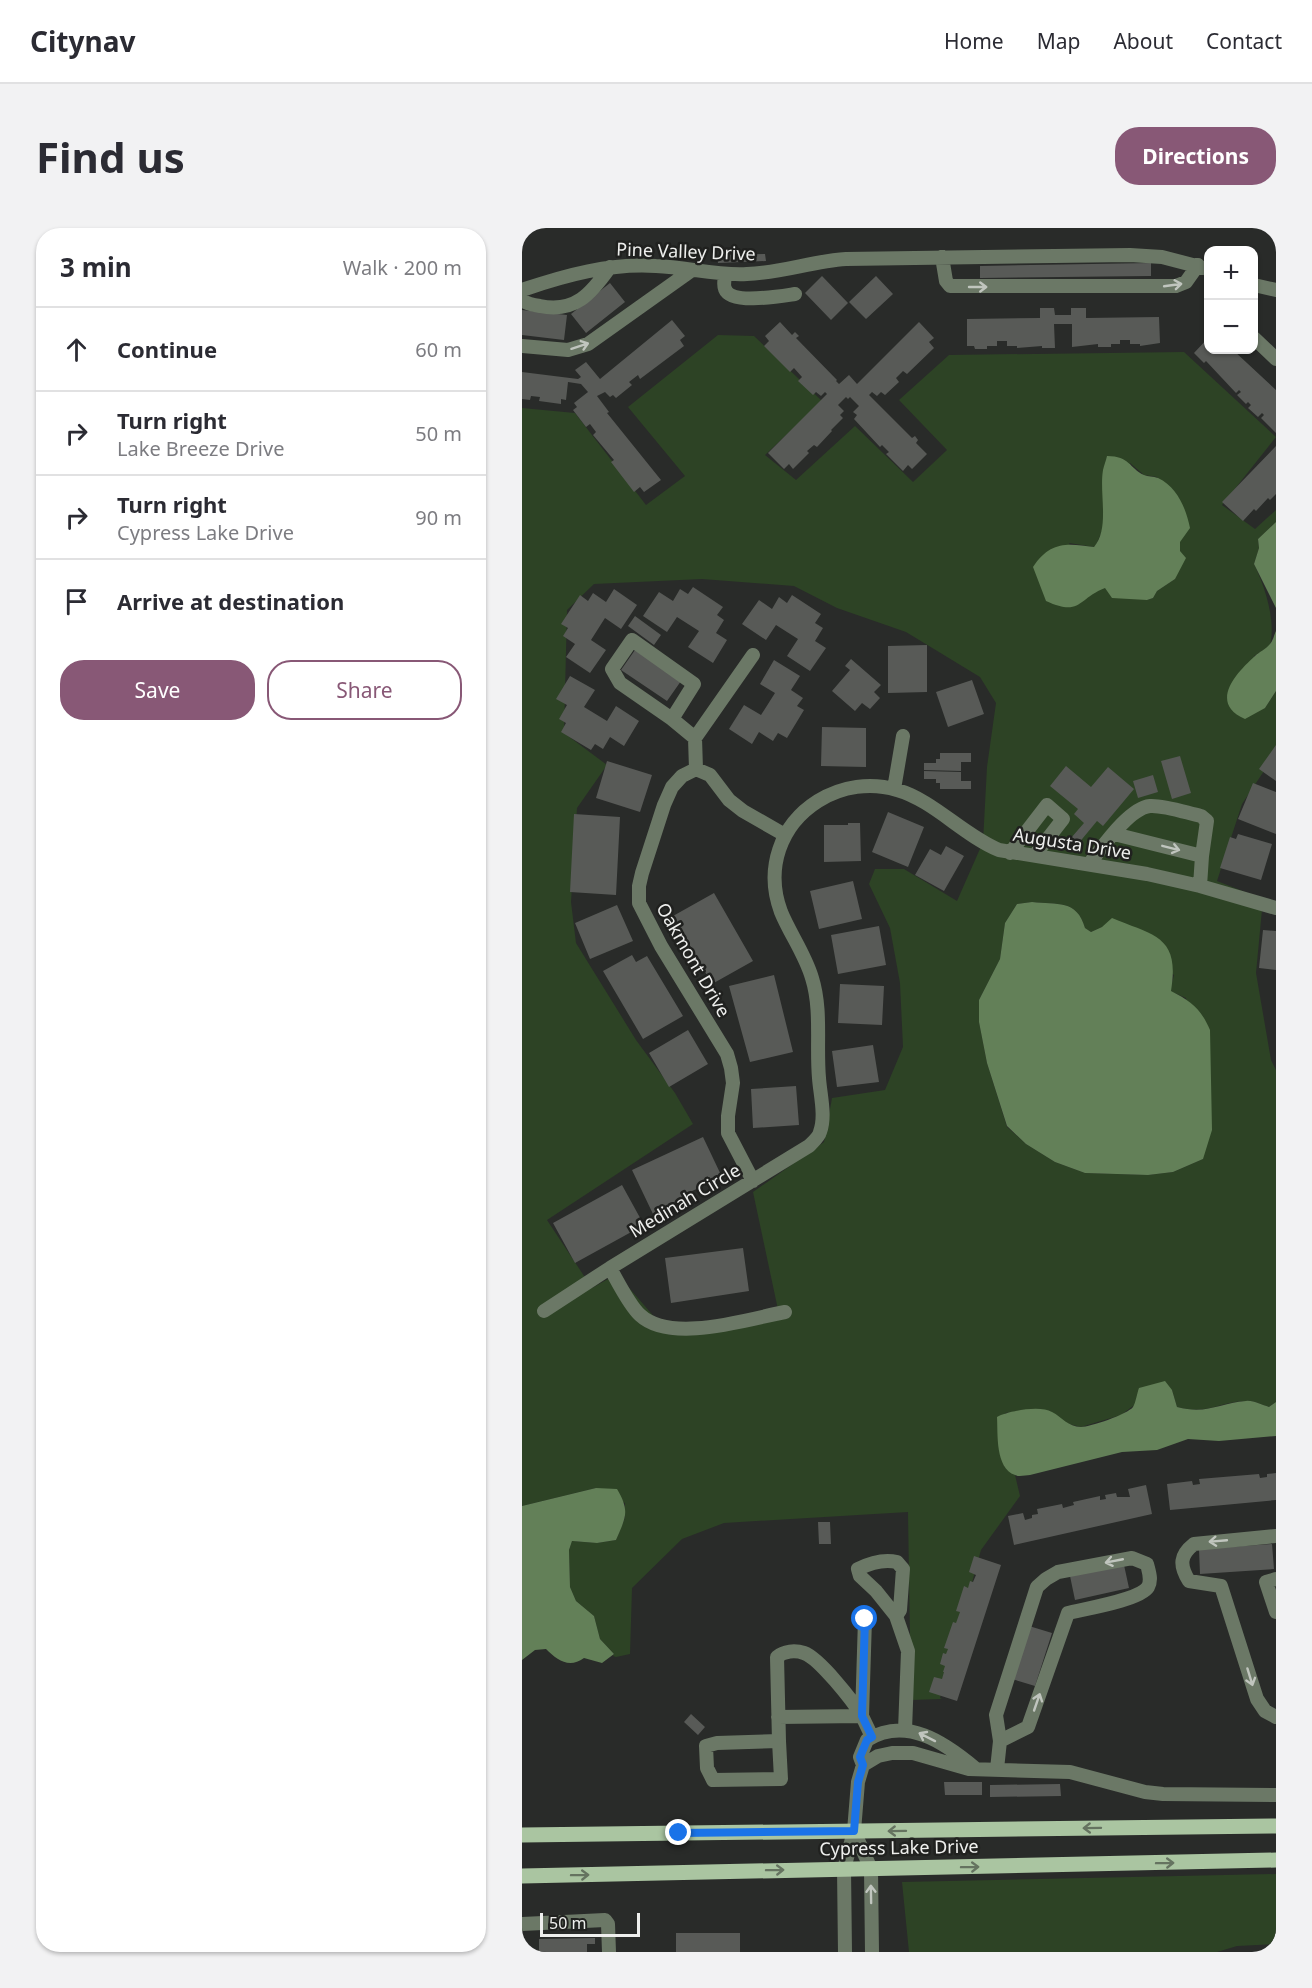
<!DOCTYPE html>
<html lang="en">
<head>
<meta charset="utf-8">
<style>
  body { margin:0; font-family:"Noto Sans",sans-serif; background:#f2f2f3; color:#2b2b33 }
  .controls { position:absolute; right:18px; top:18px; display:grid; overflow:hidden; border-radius:12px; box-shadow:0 2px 4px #0004 }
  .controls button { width:54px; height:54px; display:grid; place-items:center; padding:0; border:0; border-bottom:2px solid #e1e1e2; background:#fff; color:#2b2b33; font:30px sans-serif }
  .scale { position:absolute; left:18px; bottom:15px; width:100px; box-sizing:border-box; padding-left:6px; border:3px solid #eeefed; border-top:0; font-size:16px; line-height:21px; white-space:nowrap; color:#eeefed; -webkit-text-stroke:4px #20211f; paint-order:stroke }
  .stop { position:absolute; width:18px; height:18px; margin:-14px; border:4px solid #1a73e8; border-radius:50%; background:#fff }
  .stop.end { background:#1a73e8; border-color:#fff; box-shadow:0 2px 6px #0008 }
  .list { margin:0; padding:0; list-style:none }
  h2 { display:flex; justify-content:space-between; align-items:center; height:78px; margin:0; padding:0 24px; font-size:26px }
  h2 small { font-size:20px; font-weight:400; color:#7c7c81 }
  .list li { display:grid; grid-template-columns:39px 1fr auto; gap:18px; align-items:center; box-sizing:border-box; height:84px; padding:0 24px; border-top:2px solid #e1e1e2 }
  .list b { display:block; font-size:22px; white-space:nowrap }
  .list p { margin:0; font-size:20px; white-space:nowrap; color:#7c7c81 }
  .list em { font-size:20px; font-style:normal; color:#7c7c81 }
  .actions { display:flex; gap:12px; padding:18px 24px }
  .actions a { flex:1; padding:14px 0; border:2px solid #885876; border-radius:24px; text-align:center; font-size:21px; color:#885876 }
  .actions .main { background:#885876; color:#fff }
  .icon { flex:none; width:33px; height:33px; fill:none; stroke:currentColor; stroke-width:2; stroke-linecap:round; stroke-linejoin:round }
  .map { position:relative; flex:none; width:754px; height:1724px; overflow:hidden; border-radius:24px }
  header { display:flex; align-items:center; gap:36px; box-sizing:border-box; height:84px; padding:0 30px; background:#fff; border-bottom:2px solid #e1e1e2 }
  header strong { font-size:28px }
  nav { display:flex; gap:33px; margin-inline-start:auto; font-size:21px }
  .intro { display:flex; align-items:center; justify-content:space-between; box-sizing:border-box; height:144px; padding:0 36px }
  h1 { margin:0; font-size:42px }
  .button { padding:15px 27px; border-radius:24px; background:#885876; color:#fff; font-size:21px; font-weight:700 }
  main { display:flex; gap:36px; padding:0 36px }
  aside { flex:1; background:#fff; border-radius:24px; box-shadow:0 2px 4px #0004 }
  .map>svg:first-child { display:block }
  .green { fill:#2d4325; fill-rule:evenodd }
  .water { fill:#638058 }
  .building { fill:#585a57 }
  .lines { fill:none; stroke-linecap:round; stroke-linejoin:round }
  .minor { stroke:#6b7866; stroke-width:14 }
  .major { stroke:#aac5a1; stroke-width:15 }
  .oneway { stroke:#c0c5be }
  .oneway2 { stroke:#657360 }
  .route { stroke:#1a73e8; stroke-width:8 }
  .labels { text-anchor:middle; stroke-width:5; stroke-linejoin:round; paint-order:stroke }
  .street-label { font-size:18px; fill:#eeefed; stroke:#20211f }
</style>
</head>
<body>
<header>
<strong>Citynav</strong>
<nav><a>Home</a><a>Map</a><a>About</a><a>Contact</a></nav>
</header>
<div class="intro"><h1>Find us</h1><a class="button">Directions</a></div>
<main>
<aside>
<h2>3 min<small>Walk · 200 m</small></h2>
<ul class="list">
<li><svg class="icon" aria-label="ahead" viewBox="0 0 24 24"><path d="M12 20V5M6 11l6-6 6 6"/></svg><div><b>Continue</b></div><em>60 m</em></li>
<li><svg class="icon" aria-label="right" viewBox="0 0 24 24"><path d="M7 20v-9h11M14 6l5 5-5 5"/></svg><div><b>Turn right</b><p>Lake Breeze Drive</p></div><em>50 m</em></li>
<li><svg class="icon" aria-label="right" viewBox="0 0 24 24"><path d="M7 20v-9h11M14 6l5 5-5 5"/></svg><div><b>Turn right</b><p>Cypress Lake Drive</p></div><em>90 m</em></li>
<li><svg class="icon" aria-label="arrive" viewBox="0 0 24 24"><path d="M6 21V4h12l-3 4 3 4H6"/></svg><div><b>Arrive at destination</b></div></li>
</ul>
<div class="actions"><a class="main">Save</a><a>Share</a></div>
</aside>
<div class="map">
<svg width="754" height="1724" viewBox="0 0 754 1724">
  <rect width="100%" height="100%" fill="#292b29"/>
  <path class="green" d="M196 107 232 108 300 173 243 227 274 252 333 198 391 254 425 222 377 172 427 127 662 124 754 209 700 277 733 301 754 282V294L736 311 737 320 732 336C743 359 754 392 748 417 744 421 737 425 732 428L743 480 754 463V525L720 576 695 653 741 671 734 745 749 832 754 842V1174L747 1179C740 1177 731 1172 724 1173 696 1174 687 1187 655 1179L650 1162 611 1178 599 1187 559 1199 543 1195 528 1183 511 1181 483 1185 482 1238 493 1247 498 1268 459 1322 418 1470 420 1471 389 1472 386 1284 202 1295 160 1311 110 1360 108 1426 94 1429 91 1428 92 1426 78 1411 72 1388 54 1373 48 1359 47 1322 50 1313 75 1315 94 1312 103 1290V1275L74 1260 0 1278V180L53 185 124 277 163 248 106 179ZM608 235 622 247 635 249 658 314 653 351 635 363 631 370 625 372 583 359 570 365 547 315 572 319 575 315ZM180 351 272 358 315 380 384 404 458 449 474 475 465 539 461 614 435 673 382 641H353L347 656 368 700 378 755 381 819 363 862 310 870 302 914 231 964 258 1091 148 1107 95 1046 70 1060 25 992 171 896 153 865 114 812 54 715 49 674 55 580 85 537 42 505 45 382 72 356ZM510 674C535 677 555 671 563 700L569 704 580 699 652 747 648 763 664 770 681 931 651 944 626 947 563 945 533 934 504 916 485 899 465 835 457 794V772L478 731 483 695 495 676Z
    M754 1646V1716L715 1718 695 1724H387L380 1654Z"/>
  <path class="water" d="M585 228C608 228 607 240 622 247 626 249 631 248 636 250 655 259 664 280 668 300L658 314V323L664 330 653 351 635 363 631 370 625 372 590 370 583 360C555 371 559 389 524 373L511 339C528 313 545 315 572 319 588 300 577 266 581 242 582 237 584 233 585 228Z
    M754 294V380L732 336 737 320 736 311Z
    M754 403V463L743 480 723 491C687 475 713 446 733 428 737 424 744 421 748 416 751 413 752 407 754 403Z
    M510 674C535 677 555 671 563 700L569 704 580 699 590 690C633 708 658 708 649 763 669 773 679 781 688 802L690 902 681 931 651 944 626 947 563 945 533 934 504 916 485 898 465 835 457 794V772L478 731 483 695 495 676Z
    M643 1153 650 1162 655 1179C685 1187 697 1175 724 1173 731 1172 740 1177 747 1179L754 1174V1208L697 1213 666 1211 635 1222 600 1224 508 1247C504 1247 497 1249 493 1247 473 1240 476 1206 475 1189 486 1183 518 1177 530 1184 540 1189 546 1199 559 1199 568 1199 606 1186 611 1179 614 1174 615 1165 617 1160Z
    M74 1260 95 1261C108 1283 104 1289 94 1312L75 1315 50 1313 47 1322 48 1359 54 1373 72 1388 78 1411 92 1426 80 1435 62 1430C47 1441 35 1432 24 1421L13 1422 0 1432V1278Z"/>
  <path class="building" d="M243 26 244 33 196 35 195 27Z
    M629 35V48L458 50V38Z
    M300 48 326 75 309 92 283 65Z
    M354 48 371 66 344 91 327 74Z
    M88 55 103 74 64 105 49 86Z
    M518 80H532L533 87H549V80H564V90L637 89 638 115 618 118V116H608V112H598V116H589V119H576V116L550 119V96H532L533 120H520V118L495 120V118H485V113H475V118H465V121H453L452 118H445V91L518 90Z
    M0 82 45 87 42 112 0 107Z
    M150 92 163 108 158 112 162 118 118 151 116 147 107 154 110 157 94 170 91 167 88 169 83 164 75 168 87 184 85 185 139 252 122 264 118 259 112 264 89 234 92 232 71 207 74 204 68 196 64 199 51 182 55 179 52 175 66 164 59 156 46 154 44 172 39 171V176L17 173 18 169 9 168 8 172 0 171V144L56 151 59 149 53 142 64 134 78 151Z
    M258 94 270 107 273 104 277 108 274 110 315 152 314 153 317 156 327 147 335 156 397 94 412 110 407 114 412 120 385 146 381 143 374 150 377 154 363 167 359 164 355 168 350 164 347 167 390 210 393 208 396 212 394 215 405 226 390 241 386 237 381 243 364 226 367 224 360 217 358 219 332 191 335 187 331 184 337 178 328 169 326 171 324 169 316 177 322 183 318 187 321 190 309 202 310 203 295 219 292 217 285 223 287 225 271 241 267 236 262 241 246 225 305 166 303 164 299 168 294 164 291 167 276 153 280 149 272 140 268 144 242 118 247 113 243 108Z
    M686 110V122H711L754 162V205L739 190 742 187 740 185 736 189 726 180 729 177 726 174 724 176 715 167 719 164 717 162 714 165 684 133 682 135 672 125Z
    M754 218V266L748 272 746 270 734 283 732 281 721 293 700 274Z
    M171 359 201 379 195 387 202 392 194 405 205 412 191 435 166 419 177 403 155 389 145 404 121 388 137 364 151 373 158 361 166 366Z
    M92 361 115 377 99 401 83 390 69 412 84 422 68 445 44 429 53 416 41 408 46 400 39 396 58 367 66 373 71 365 84 374Z
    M270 367 299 386 293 395 301 400 293 413 304 420 288 443 265 428 276 411 254 397 244 412 220 396 237 372 250 381 257 369 265 375Z
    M113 388 139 407 132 417 106 398Z
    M405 417V464L366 465V418Z
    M113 422 159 453 145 473 99 442Z
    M329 431 359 457 352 464 358 470 348 481 340 475 333 483 310 463 328 442 323 438Z
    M252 432 278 448 269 462 281 470 275 478 282 482 265 510 256 505 251 513 237 504 230 516 207 501 222 477 239 487 253 465 238 456Z
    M48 448 73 462 62 479 85 493 94 478 117 493 102 518 88 509 81 521 73 516 69 522 39 504 44 495 37 491 45 477 34 471Z
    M450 452 462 486 426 499 414 464Z
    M300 499 344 500V539L299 538Z
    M754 517V553L737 541Z
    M418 525H449V534H439V543L402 542V535H414V531H418Z
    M658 528 669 565 650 571 639 533Z
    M85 533 130 547 118 584 74 570Z
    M544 538 569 559 586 539 612 561 581 598 575 593 556 616 549 610 562 595 552 586 556 581 528 558Z
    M402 543 439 544V553H449V561H418V555H414V551H402Z
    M631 547 636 564 616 570 611 553Z
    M731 555 754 564V606L716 591Z
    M366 584 402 599 386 639 350 624Z
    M52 586 98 589 94 667 48 664Z
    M326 595H338L339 633 302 634V597H326Z
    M716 606 750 616 739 652 698 640 708 609 714 611Z
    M424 618 442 628 422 663 393 647 408 621 419 627Z
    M331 653 340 691 297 701 288 663Z
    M192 665 231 733 190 756 151 688Z
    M95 677 111 713 68 731 53 695Z
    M357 698 364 737 316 746 309 707Z
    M741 702 754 703V742L737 740Z
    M110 727 114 734 125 728 161 788 121 811 81 743Z
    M252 747 271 824 228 834 207 758Z
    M318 756 362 758 360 797 316 795Z
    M166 802 186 836 147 859 127 825Z
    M351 817 357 854 315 859 310 823Z
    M274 858 277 897 231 900 229 861Z
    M181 909 200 949 166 965 168 969 131 986 110 942Z
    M100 957 122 997 53 1035 31 995Z
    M221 1020 227 1063 149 1075 143 1030Z
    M754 1245V1272L648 1282 645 1256 670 1253 671 1257 678 1256 677 1251 737 1246 738 1250 745 1249V1246Z
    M624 1257 630 1286 492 1317 486 1288 501 1285 503 1292 510 1290V1287L516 1286 515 1281 540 1276 541 1280 552 1277 551 1274 578 1268V1272L584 1271 583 1267 594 1265 595 1269H608L606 1261Z
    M296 1294H308L309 1316H297Z
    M750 1316 752 1341 678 1346 677 1321Z
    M452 1328 479 1337 435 1473 407 1464 412 1449 420 1451 422 1444H421L423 1438 418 1436 421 1425 424 1426 426 1421 422 1420 431 1394 434 1395 438 1384 434 1383 442 1358 446 1360 448 1353 451 1354 454 1347 447 1344Z
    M602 1337 607 1360 553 1372 548 1348Z
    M507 1398 530 1405 513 1458 490 1451Z
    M169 1486 183 1499 176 1507 162 1494Z
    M422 1554H460V1567H423Z
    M538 1556 539 1568 468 1569V1557Z
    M154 1705H218V1724H154Z
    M73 1710V1716H65V1724H17V1711Z"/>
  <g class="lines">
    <path class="minor" d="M420 29 424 53 428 58H654L664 54 676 37
      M203 46C203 50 201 57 203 61 209 77 259 68 273 66
      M732 57 754 62
      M0 62C44 47 88 35 134 38 165 39 195 48 225 46 259 45 291 33 324 31L608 27 640 29 686 41
      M0 72C5 76 11 77 18 78 53 85 69 66 88 39
      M732 110 754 131
      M0 118 46 122 66 116 170 42
      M150 491 98 455 90 441 110 412 172 456 150 491 173 510
      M174 541 173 510 231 427
      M372 561 381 508
      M488 625 525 577 541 591 513 627
      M567 636C580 620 607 580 628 578 642 577 665 585 679 588L685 593 680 628 592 606
      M678 658 680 628
      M231 953 206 905V888L211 855 209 840 205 826 139 718 117 675V658L120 645 142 577 150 559 160 548 174 541 188 547 207 572 221 583 263 607
      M88 1040C96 1054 107 1077 118 1087 149 1116 226 1091 263 1084
      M22 1083 88 1040 287 918C291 914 297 909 298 904 304 888 298 866 297 850 294 817 300 782 290 750 283 726 268 706 259 684 243 641 258 597 296 573 320 558 349 554 375 562 411 572 441 607 477 622L625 646 678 658 754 680
      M754 1308 672 1316C658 1327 657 1337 667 1353L699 1358 735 1471 743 1483 754 1489
      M754 1351 744 1354 754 1384
      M374 1388 354 1363 338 1348 336 1341C348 1335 362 1331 375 1334L381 1341 378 1382 374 1388 386 1423 383 1502
      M343 1391 340 1488 350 1509
      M256 1489 340 1488
      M257 1513 259 1551 191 1552 185 1540 184 1518 195 1515 257 1513 255 1429C262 1423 273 1422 282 1425 297 1430 331 1473 340 1488
      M341 1537 356 1528 370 1525H391L447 1541 548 1544 623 1564 641 1566 754 1567
      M475 1541 478 1513 474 1487 515 1359 524 1351 536 1344 610 1330 625 1336C627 1344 630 1352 626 1359 618 1372 562 1381 546 1385L506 1499 478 1513
      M332 1603 349 1641 350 1724
      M0 1696 83 1692 86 1696 87 1724
      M323 1724 322 1641 332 1603 336 1554 341 1537 338 1529 345 1512C384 1488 422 1514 453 1540"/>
    <path class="major" d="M0 1607 754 1598
      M0 1648 754 1632"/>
  </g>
  <defs><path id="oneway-shaft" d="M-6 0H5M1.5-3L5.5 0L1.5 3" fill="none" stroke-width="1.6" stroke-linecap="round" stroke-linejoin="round" transform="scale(1.5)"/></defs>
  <g class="oneway">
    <use href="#oneway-shaft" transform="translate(651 57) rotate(-8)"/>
    <use href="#oneway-shaft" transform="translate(456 59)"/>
    <use href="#oneway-shaft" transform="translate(58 118) rotate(-18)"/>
    <use href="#oneway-shaft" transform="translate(649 620) rotate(14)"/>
    <use href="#oneway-shaft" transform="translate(696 1313) rotate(175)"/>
    <use href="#oneway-shaft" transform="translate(592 1333) rotate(169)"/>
    <use href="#oneway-shaft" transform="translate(728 1449) rotate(73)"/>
    <use href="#oneway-shaft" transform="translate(515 1474) rotate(-71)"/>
    <use href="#oneway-shaft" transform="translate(405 1509) rotate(-153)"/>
    <use href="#oneway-shaft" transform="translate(349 1666) rotate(-91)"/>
  </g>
  <g class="oneway2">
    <use href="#oneway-shaft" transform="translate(570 1600) rotate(179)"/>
    <use href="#oneway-shaft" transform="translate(375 1603) rotate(179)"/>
    <use href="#oneway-shaft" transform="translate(643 1635) rotate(-1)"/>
    <use href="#oneway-shaft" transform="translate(448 1639) rotate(-1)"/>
    <use href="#oneway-shaft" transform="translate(253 1642) rotate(-1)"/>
    <use href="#oneway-shaft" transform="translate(58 1647) rotate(-1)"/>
  </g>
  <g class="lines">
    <path class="route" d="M157 1605 332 1603 336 1554 341 1537 338 1529 345 1512 350 1509 340 1488 343 1391"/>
  </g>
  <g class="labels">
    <g class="street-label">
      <text transform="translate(164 24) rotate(2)" y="6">Pine Valley Drive</text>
      <text transform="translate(550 616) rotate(9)" y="6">Augusta Drive</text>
      <text transform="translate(171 732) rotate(60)" y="6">Oakmont Drive</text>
      <text transform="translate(163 973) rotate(-31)" y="6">Medinah Circle</text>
      <text transform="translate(377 1620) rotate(-1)" y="6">Cypress Lake Drive</text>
    </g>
  </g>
</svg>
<div class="controls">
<button>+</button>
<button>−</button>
</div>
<div class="scale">50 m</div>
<div class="stop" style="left:343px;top:1391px"></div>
<div class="stop end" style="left:157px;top:1605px"></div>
</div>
</main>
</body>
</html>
